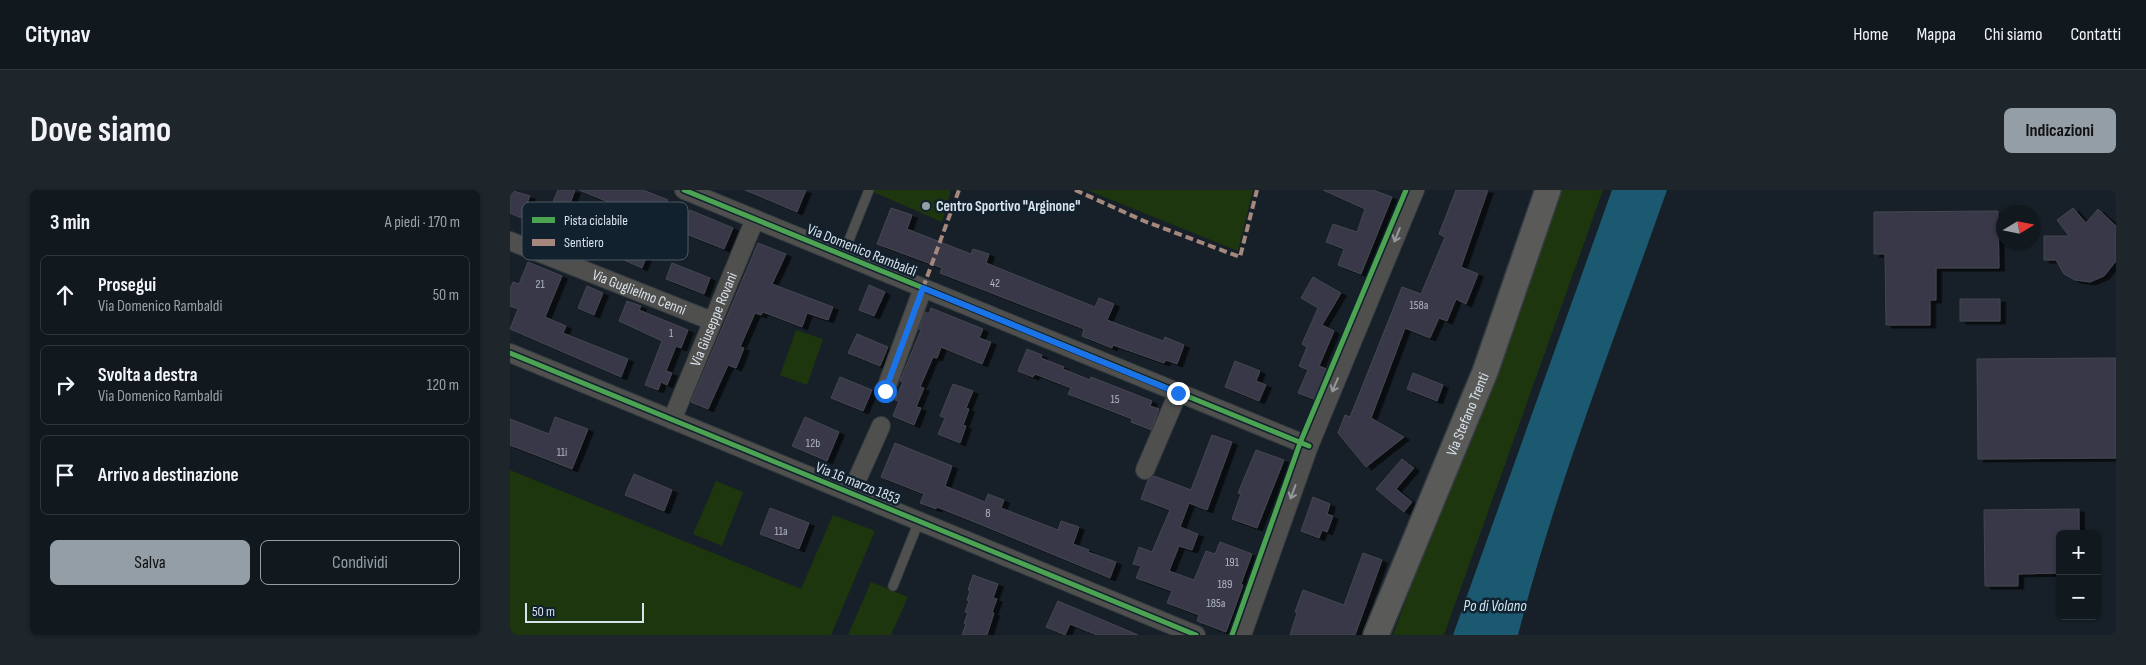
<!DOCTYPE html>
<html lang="it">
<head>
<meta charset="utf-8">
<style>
  body { margin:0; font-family:"Sofia Sans Condensed",sans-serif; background:#1e252b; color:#f1f3f6 }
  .controls { position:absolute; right:15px; bottom:15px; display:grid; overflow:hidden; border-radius:8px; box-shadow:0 1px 4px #0004 }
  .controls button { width:45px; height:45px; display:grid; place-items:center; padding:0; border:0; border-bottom:1px solid #30373c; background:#11181e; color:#f1f3f6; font:25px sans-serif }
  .compass { position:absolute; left:1486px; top:15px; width:45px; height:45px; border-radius:50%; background:#11181e; box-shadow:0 1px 4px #0004; rotate:80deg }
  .scale { position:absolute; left:15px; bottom:12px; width:119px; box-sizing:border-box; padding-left:5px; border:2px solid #d8e2eb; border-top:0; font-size:14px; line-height:18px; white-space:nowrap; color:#d8e2eb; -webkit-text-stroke:4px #11212e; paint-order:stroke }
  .stop { position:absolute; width:15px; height:15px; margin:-11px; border:4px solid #1a73e8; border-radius:50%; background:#fff }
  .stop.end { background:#1a73e8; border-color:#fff; box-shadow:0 1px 5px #0008 }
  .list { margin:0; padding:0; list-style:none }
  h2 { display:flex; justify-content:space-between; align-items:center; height:65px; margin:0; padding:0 20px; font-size:21px }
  h2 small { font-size:16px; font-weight:400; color:#9ca0a4 }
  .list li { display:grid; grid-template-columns:32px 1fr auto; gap:15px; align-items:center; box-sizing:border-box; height:80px; margin:0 10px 10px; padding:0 10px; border:1px solid #30373c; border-radius:8px }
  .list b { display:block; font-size:19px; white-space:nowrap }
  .list p { margin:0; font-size:16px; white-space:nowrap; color:#9ca0a4 }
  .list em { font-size:16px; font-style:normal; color:#9ca0a4 }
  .actions { display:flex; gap:10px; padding:15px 20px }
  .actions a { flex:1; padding:11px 0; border:1px solid #949ea7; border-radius:8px; text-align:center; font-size:18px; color:#949ea7 }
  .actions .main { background:#949ea7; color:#111 }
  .icon { flex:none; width:28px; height:28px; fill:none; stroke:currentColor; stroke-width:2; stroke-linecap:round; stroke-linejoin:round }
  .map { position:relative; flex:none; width:1606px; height:445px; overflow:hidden; border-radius:8px }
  header { display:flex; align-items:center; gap:30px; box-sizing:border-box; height:70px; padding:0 25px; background:#11181e; border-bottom:1px solid #30373c }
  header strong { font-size:24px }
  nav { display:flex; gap:28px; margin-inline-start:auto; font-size:18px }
  .intro { display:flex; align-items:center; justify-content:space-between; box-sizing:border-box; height:120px; padding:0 30px }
  h1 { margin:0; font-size:35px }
  .button { padding:12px 22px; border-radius:8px; background:#949ea7; color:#111; font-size:18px; font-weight:700 }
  main { display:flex; gap:30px; padding:0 30px }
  aside { flex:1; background:#11181e; border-radius:8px; box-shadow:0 1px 4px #0004 }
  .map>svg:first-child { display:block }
  .green { fill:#1e360d }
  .water { fill:#1a5970 }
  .building { fill:#39384a; stroke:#44474f; filter:url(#shadow) }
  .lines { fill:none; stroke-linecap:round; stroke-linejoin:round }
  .lane-casing { stroke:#343b42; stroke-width:11 }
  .street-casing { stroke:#343b42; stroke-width:20 }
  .secondary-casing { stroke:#343b42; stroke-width:28 }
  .lane { stroke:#4f4f4d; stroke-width:9 }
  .street { stroke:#4f4f4d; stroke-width:18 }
  .secondary { stroke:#5a5a58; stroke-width:25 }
  .quiet { stroke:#a5887d; stroke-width:4; stroke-dasharray:8 4; stroke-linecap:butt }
  .cycleway-casing { stroke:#11212e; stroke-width:8 }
  .cycleway { stroke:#4ca352; stroke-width:5 }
  .oneway { stroke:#94989c }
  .route { stroke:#1a73e8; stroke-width:6 }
  .poi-dot { fill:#949ea7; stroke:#11212e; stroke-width:2 }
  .labels { text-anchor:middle; stroke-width:5; stroke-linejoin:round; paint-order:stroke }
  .number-label { font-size:12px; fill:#b0b8c3 }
  .poi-label { font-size:15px; font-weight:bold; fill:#d8e2eb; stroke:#11212e; text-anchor:start }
  .street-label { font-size:15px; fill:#d8e2eb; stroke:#11212e }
  .water-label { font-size:16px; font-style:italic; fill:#cee8f3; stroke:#11212e }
  .key { fill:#11212e; stroke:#4d5b67; stroke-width:1 }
  .key-label { font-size:14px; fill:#d8e2eb }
</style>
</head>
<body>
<header>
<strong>Citynav</strong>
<nav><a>Home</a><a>Mappa</a><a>Chi siamo</a><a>Contatti</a></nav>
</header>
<div class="intro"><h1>Dove siamo</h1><a class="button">Indicazioni</a></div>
<main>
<aside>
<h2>3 min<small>A piedi · 170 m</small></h2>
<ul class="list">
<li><svg class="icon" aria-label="ahead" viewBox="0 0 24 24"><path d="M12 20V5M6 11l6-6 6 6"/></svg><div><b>Prosegui</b><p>Via Domenico Rambaldi</p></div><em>50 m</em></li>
<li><svg class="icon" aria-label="right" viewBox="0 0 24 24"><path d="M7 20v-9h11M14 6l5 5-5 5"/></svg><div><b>Svolta a destra</b><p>Via Domenico Rambaldi</p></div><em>120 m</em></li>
<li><svg class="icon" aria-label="arrive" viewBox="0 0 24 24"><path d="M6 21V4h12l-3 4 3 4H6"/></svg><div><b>Arrivo a destinazione</b></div></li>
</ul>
<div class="actions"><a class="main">Salva</a><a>Condividi</a></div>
</aside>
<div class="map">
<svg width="1606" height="445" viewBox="0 0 1606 445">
  <defs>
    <filter id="shadow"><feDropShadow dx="5.5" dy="3" stdDeviation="0" flood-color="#0009"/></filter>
  </defs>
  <rect width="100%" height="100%" fill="#172028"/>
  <path class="green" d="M359 0H441L432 32Z
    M577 0H743L728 61Z
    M1047 0H1093L934 445H883Z
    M286 140 313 149 297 195 270 185Z
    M0 280 291 399 323 325 365 341 321 445H0Z
    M206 291 233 302 212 356 183 344Z
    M361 392 398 407 381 445H338Z"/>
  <path class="water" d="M1102 0H1157C1105 148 1047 293 1008 445H943Z"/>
  <path class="building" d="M0 0 20 6 11 28 0 23Z
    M48 0H65L57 22 75 29 65 52 32 38Z
    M69 0H133L158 10 132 78 105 66 123 22Z
    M235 0H296L287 22Z
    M813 0H863L882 7 851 84 828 75 834 59 816 52 823 34 847 42 855 19Z
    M946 0H978L951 77 968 84 956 114 946 109 937 131 929 128 920 148 895 138 861 228 894 247 856 277 828 243 835 225 840 227 892 97 911 104 935 47 929 44Z
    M381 18 402 25 397 39 461 64 463 59 479 64 476 73 585 117 589 108 604 114 597 130 653 151 655 147 674 155 667 174 656 170 654 173 603 155 602 158 572 146 574 139 430 83 432 78 367 54Z
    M1563 18 1576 33 1588 19 1606 36V71L1594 86 1580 92 1565 90 1554 84 1546 70H1534V46H1559L1547 30Z
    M180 20 223 38 214 59 171 42Z
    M1488 21 1489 78H1426V110H1420V135H1376L1375 64H1364V22Z
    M248 53 276 64 262 94 323 117 318 130 297 123 292 137 253 122 251 125 245 123 230 157 234 158 226 178 218 175 198 219 181 212Z
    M18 72 52 86 35 127 56 136 53 143 118 169 111 187 0 139 8 119 0 116V99L3 92 9 94Z
    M162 73 200 88 194 104 156 89Z
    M803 87 831 103 812 135 824 141 809 176 819 180 806 210 788 203 798 180 789 176 797 157 792 154 808 118 791 108Z
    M359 95 375 102 364 126 349 120Z
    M77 96 93 103 84 125 68 118Z
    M1450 109H1490V131H1450Z
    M117 111 131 116 129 120 178 140 171 158 166 156 156 181 162 183 157 195 151 192 148 200 135 195 152 151 109 131Z
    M421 118 473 139 469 148 481 152 472 174 431 157 427 168 423 167 410 197 414 198 406 217 411 218 404 235 383 226 389 211 385 210 393 192 390 191 394 181 411 140 409 139 415 122 419 124Z
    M347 144 378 157 370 176 338 163Z
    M517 159 532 165 531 168 554 177 553 179 580 190 581 187 642 211 640 216 649 219 641 240 621 232 622 229 558 204 561 198 525 184 523 187 508 181Z
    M1606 168V268L1468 269 1467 169Z
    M725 171 750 181 746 191 756 195 749 211 715 197Z
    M903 183 933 195 927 211 897 199Z
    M330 187 362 200 353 221 321 208Z
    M443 194 463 201 456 218 459 219 453 235 456 236 450 253 428 244 435 228 430 226Z
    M45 227 78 239 62 279 0 255V229L39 244Z
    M295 227 329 242 317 271 282 256Z
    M702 245 722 252 697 320 679 313 670 337 688 344 682 360 669 356 659 381 684 390 696 361 705 364 710 352 742 364 731 394 733 395 716 442 687 431 689 425 657 413 662 401 626 388 631 376 623 374 629 357 642 362 660 320 631 309 638 290 644 286 681 300Z
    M385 253 442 276 435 296 475 312 478 304 494 310 491 318 548 340 551 331 569 337 563 354 579 360 578 362 606 372 600 388 467 333 427 317 426 319 410 313 414 304 371 287Z
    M746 260 774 270 747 338 722 329 731 304 728 303Z
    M892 269 904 278 886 299 902 312 894 322 866 299Z
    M124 284 162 300 154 321 115 305Z
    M803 307 820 314 817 324 823 326 817 342 812 340 809 348 791 341Z
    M260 318 299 333 289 359 250 344Z
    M1569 319V344H1550V383L1508 384V396H1475L1474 320Z
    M853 363 872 370 845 445H780L787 423 785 422 793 400 834 415Z
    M463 385 488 394 483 408 487 409 482 422 484 423 477 445H452L456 434 454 433 458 423 455 422 459 411 457 410 460 401 458 400Z
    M548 411 628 445H587L560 434 555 445 536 437Z"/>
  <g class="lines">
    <g class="lane-casing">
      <path id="lane" d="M333 65 359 0
        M383 396 409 331"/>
    </g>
    <g class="street-casing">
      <g id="street">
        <path d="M174 0 799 256"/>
        <path id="s1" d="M0 51 202 131"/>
        <path d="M0 163 686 445"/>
        <path d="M375 201 413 98"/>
        <path id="s2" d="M162 230 245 29"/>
        <path d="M635 280 668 203"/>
        <path d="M341 303 371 236"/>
        <path d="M732 445 799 256 905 0"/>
      </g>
    </g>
    <g class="secondary-casing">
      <g id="secondary">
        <path id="s3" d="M866 445 975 182 1038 0"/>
      </g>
    </g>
    <use href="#lane" class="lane"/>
    <use href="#street" class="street"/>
    <use href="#secondary" class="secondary"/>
    <path class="quiet" d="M565 0 634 31 730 67 747 0
      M413 98 449 0"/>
    <g class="cycleway-casing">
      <path id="cycleway" d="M174 0 799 256
        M0 163 686 445
        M722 445 790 253 896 0"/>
    </g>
    <use href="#cycleway" class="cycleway"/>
  </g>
  <defs><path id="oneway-shaft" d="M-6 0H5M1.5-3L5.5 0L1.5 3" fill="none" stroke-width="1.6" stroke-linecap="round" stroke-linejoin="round" transform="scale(1.25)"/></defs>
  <g class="oneway">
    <use href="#oneway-shaft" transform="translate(887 45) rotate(112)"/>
    <use href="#oneway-shaft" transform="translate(825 195) rotate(113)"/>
    <use href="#oneway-shaft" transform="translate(783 302) rotate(110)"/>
  </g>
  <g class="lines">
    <path class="route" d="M375 201 413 98 668 203"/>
  </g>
  <circle class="poi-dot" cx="416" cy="16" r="5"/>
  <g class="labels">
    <g class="number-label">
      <text x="485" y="97">42</text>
      <text x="30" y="98">21</text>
      <text x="909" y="119">158a</text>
      <text x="161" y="147">1</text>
      <text x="605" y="213">15</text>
      <text x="303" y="257">12b</text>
      <text x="52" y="266">11i</text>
      <text x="478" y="327">8</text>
      <text x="271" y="345">11a</text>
      <text x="722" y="376">191</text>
      <text x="715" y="398">189</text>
      <text x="706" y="417">185a</text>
    </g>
    <g class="poi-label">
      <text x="426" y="21">Centro Sportivo "Arginone"</text>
    </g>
    <g class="street-label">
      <text transform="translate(352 60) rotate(22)" y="5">Via Domenico Rambaldi</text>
      <text dy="5" stroke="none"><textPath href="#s1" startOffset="139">Via Guglielmo Cenni</textPath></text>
      <text dy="5" stroke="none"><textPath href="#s2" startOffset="109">Via Giuseppe Rovani</textPath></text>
      <text dy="5" stroke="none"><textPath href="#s3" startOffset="239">Via Stefano Trenti</textPath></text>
      <text transform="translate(348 293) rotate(22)" y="5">Via 16 marzo 1853</text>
    </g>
    <g class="water-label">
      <text x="985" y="421">Po di Volano</text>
    </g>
  </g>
  <rect x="12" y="12" width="166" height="58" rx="8" class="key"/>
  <rect x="22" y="27" width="23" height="6" fill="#4ca352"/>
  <rect x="22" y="49" width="23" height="7" fill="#a5887d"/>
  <g class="key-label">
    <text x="54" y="35">Pista ciclabile</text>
    <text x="54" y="57">Sentiero</text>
  </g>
</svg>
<div class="controls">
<button>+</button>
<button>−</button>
</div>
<svg class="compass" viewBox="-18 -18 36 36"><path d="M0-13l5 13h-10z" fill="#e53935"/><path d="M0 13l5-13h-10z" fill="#9ca0a4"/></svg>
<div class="scale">50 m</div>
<div class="stop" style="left:375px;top:201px"></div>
<div class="stop end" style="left:668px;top:203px"></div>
</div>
</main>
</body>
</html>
